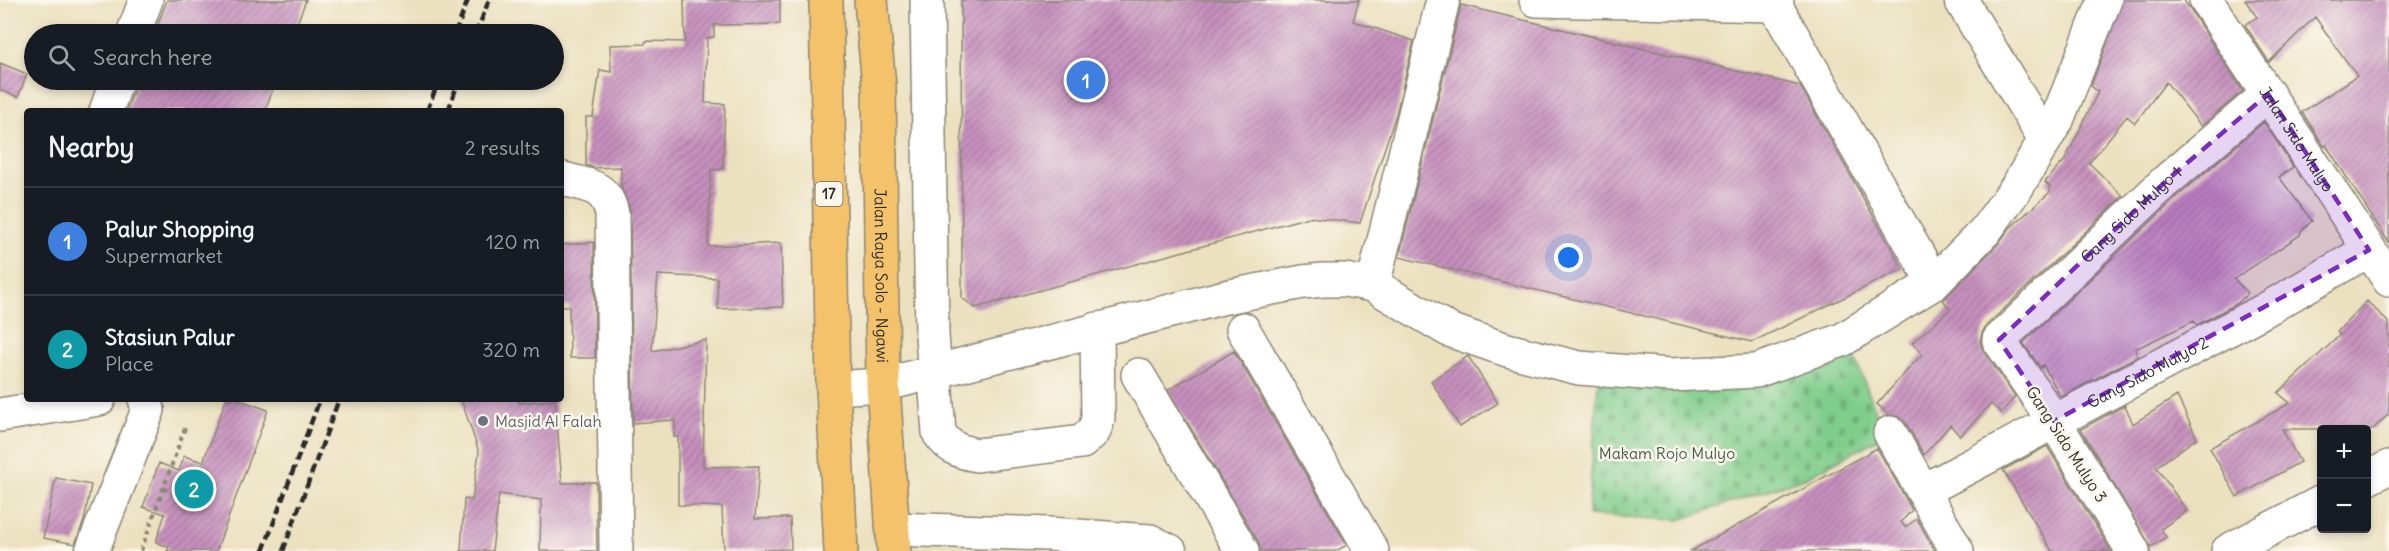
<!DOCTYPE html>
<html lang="en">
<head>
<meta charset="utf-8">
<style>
  body { margin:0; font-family:Delius,sans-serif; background:#242831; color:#f1f3f6 }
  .controls { position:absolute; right:18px; bottom:18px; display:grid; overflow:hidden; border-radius:6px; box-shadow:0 3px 9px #0003 }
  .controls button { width:54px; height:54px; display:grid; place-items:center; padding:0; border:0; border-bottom:2px solid #363941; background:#171b24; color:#f1f3f6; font:30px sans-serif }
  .you { position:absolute; left:1569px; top:258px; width:21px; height:21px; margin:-15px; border:4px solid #fff; border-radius:50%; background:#1a73e8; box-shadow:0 0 0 9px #1a73e833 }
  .badge { display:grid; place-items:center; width:39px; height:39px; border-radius:50%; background:#d690ce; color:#fff; font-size:20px; font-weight:700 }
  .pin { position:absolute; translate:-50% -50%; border:3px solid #fff; box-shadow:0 2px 6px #0006 }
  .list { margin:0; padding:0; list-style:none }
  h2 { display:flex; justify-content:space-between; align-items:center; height:78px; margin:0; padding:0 24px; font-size:26px }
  h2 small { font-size:20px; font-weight:400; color:#9ea1a6 }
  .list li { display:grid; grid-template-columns:39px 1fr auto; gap:18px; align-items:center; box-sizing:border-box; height:108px; padding:0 24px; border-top:2px solid #363941 }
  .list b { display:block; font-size:22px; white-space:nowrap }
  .list p { margin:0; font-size:20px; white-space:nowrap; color:#9ea1a6 }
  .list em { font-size:20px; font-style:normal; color:#9ea1a6 }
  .icon { flex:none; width:33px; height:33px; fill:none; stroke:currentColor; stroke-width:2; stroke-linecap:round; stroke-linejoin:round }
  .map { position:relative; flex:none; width:2389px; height:551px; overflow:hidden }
  .search { position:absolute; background:#171b24; box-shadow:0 3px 9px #0003; left:24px; top:24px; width:540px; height:66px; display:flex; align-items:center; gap:15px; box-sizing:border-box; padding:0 21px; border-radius:33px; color:#9ea1a6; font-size:22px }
  .panel { position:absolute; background:#171b24; box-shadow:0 3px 9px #0003; left:24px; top:108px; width:540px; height:294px; border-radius:6px }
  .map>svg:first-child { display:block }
  .cemetery { fill:url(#cemetery-stones); stroke:#567c5c; stroke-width:1.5 }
  .building { fill:url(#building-hatch) }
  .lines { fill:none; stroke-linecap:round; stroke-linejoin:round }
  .minor-casing { stroke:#8b8675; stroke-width:36 }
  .highway-casing { stroke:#8b8675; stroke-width:36 }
  .path { stroke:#8b8675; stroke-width:4; stroke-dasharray:4.5 4.5; stroke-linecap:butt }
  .minor { stroke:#fff; stroke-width:33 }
  .highway { stroke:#f3c26a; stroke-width:33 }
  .rail { stroke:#2b2b2b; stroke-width:4.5; stroke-dasharray:9 4.5; stroke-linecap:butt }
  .marked { fill:#7b2cbf; fill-opacity:0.2; stroke:#7b2cbf; stroke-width:4.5; stroke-dasharray:12 8; stroke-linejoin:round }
  .worship-dot { fill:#6b7280; stroke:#fbf7ec; stroke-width:2 }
  .labels { text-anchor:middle; stroke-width:5; stroke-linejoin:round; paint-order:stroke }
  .shield { fill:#fbf7ec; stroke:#696865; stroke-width:1.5 }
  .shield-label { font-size:15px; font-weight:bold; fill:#2b2b2b }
  .street-label { font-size:16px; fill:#2b2b2b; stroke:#fbf7ec }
  .worship-label { font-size:16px; fill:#5b616d; stroke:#fbf7ec; text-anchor:start }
  .park-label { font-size:16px; fill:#445c48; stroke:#fbf7ec }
</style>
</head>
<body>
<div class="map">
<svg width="2389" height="551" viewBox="0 0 2389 551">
  <defs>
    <pattern id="cemetery-stones" width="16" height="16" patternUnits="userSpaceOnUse" patternTransform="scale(1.5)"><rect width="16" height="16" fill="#80cd8c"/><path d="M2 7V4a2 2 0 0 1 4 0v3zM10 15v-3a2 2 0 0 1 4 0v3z" fill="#6fb079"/></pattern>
    <pattern id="building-hatch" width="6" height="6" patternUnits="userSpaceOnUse" patternTransform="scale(1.5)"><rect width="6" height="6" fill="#c690be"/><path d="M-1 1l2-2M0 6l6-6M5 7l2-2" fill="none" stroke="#a1769b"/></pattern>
  </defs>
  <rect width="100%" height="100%" fill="#fbf7ec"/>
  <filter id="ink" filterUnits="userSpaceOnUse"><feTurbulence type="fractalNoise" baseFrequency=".0167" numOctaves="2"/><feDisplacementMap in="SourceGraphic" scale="12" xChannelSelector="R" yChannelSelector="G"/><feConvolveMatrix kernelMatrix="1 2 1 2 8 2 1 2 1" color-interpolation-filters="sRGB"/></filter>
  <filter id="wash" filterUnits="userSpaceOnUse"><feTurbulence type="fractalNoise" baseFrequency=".008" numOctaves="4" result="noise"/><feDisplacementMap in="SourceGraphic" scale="24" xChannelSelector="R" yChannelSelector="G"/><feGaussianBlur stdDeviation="1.35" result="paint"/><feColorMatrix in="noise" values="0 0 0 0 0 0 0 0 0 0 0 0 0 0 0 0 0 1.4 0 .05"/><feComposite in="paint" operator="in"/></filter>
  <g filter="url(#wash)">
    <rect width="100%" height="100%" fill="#ebe1bf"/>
    <path class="cemetery" d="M1852 350 1885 435 1807 477 1679 520 1588 515 1598 384 1751 388Z"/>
    <g id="blocks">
      <path class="building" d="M167 0H306L293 34H154Z
        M684 0H780V24L714 25V37L707 38 705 103 725 104 723 169 711 170 708 246 781 243 783 307 718 309 717 278 658 275 652 351 706 340 703 467 759 466 755 519 790 518 791 549 724 551 722 507 678 505V437H674L675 420 633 423 630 209 621 187V167L594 168 586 165V117H593L600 70 611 72 610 45 645 44 646 41 685 42Z
        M961 0H1359L1353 21 1414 41 1396 114 1360 223 1309 217 975 308 962 298Z
        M2123 0H2184L2243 91 2201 126 2166 82 2135 123 2127 116 2089 163 2123 196 1986 326 1982 333 1980 342 1983 350 2015 397 2001 413 1991 404 1960 436 1950 425 1924 455 1906 423 1899 417 1889 415 1877 404 1922 354 1912 343 1950 309 1943 300 1998 244 2010 228 2049 193 2051 188 2045 182 2065 160 2098 92 2091 86Z
        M2245 0H2389V243L2326 145 2324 146 2302 112 2357 76 2315 17 2269 62 2245 25 2257 17Z
        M1461 5 1800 86 1903 269 1752 342 1399 257Z
        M0 63 27 74 18 97 0 90Z
        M138 80H276L265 111H126Z
        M2264 122 2293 167 2279 177 2312 221 2301 231 2300 235 2234 279 2248 293 2238 303 2197 325 2194 321 2135 349 2138 356 2061 397 2043 365 2041 368 2023 343 2179 195Z
        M594 242 595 358H570L569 306H561V245Z
        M2367 301 2389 323V414L2373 429H2282L2300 462 2237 497 2210 448 2290 403 2278 393 2340 335 2337 332Z
        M1234 351 1347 545 1336 551H1261L1258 541 1168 390Z
        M1468 356 1498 403 1460 427 1431 381Z
        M2177 396 2197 438 2156 467 2187 511 2161 529 2166 537 2151 547 2081 429 2125 405 2133 424Z
        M226 399H237L268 410 216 551H167L169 547 156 542 165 514 143 507 159 463 179 471 184 456 203 462Z
        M461 399H518L519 403 555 400 562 483 596 482 597 551H540L541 500 499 494 492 551H461L464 499 472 500 479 452Z
        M2047 446 2111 551H2052L2003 470Z
        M1877 448 1912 510 1901 522 1905 527 1917 519 1935 551H1691Z
        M56 478 91 485 84 521 75 544 43 538Z"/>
    </g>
  </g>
  <g filter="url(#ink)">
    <use href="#blocks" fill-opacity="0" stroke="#8b8675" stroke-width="1.5"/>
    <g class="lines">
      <g class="minor-casing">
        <g id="minor">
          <path d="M927 0 932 335 939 433C949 448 960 452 977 455L1082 442 1094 431 1098 419 1097 329"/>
          <path d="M1536 0 1775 5 1773 0"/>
          <path d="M1777 0 1775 5 1934 283"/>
          <path d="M1961 0 2045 140"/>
          <path id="s1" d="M2206 0 2389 280"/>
          <path d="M133 34 146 0"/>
          <path d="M106 111 117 80"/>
          <path d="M564 179C588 186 606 185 612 214L616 551"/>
          <path d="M1373 285 1443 0"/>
          <path d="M1243 329 1372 551"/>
          <path d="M1138 375 1242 551"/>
          <path d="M833 388 883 385 1225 297 1303 282 1324 280H1345L1373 285 1449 330 1507 350 1579 368 1670 375 1756 371 1842 340 1934 283 1985 231 2017 187 2057 120 2105 0"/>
          <path d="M0 415 99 399"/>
          <path d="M1890 433 1957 551"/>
          <path d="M2366 479 2389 467"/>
          <path id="s2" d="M1923 491 2263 311 2369 250"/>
          <path d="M893 529 1049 534 1150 541 1170 551"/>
          <path d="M92 551 148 410 145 399"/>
          <path id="s3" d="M2133 551 2054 421 1999 340 2166 181 2268 94"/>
          <path d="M2228 551 2322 502"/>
        </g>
      </g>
      <g class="highway-casing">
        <g id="highway">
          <path d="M826 0 833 388 841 551"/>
          <path id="s4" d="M871 0 879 86 883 385 894 551"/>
        </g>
      </g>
      <path class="path" d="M163 488 172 492
        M141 551 186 425"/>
      <use href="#minor" class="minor"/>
      <use href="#highway" class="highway"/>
      <path class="rail" d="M455 34 468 0
        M476 34 489 0
        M427 111 439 80
        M448 111 459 80
        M263 551 320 399
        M283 551 339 399"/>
    </g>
  </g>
  <path class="marked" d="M2268 94 2369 250 2054 421 1999 340 2166 181Z"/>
  <circle class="worship-dot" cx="483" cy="421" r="6"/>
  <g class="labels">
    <rect class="shield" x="815.5" y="182" width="27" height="24" rx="4.5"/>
    <g class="shield-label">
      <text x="829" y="199">17</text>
    </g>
    <g class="street-label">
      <text dy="6" stroke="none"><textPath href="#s1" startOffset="166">Jalan Sido Mulyo</textPath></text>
      <text dy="6" stroke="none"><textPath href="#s3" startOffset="432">Gang Sido Mulyo 1</textPath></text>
      <text dy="6" stroke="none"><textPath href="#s4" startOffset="276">Jalan Raya Solo - Ngawi</textPath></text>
      <text dy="6" stroke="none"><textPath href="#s2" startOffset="254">Gang Sido Mulyo 2</textPath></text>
      <text transform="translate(2067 444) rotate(57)" y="6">Gang Sido Mulyo 3</text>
    </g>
    <g class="worship-label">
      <text x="495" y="427">Masjid Al Falah</text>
    </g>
    <g class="park-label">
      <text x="1667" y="459">Makam Rojo Mulyo</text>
    </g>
  </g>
</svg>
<div class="controls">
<button>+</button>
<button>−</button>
</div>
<div class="you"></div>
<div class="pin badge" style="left:1086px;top:80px;background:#3f7fe0">1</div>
<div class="pin badge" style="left:194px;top:489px;background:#0f9aa8">2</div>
<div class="search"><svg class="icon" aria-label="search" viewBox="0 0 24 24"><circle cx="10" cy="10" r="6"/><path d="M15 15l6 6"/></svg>Search here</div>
<section class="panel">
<h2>Nearby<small>2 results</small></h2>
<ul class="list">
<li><span class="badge" style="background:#3f7fe0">1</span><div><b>Palur Shopping</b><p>Supermarket</p></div><em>120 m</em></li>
<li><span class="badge" style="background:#0f9aa8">2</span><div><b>Stasiun Palur</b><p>Place</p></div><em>320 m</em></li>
</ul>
</section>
</div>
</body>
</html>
